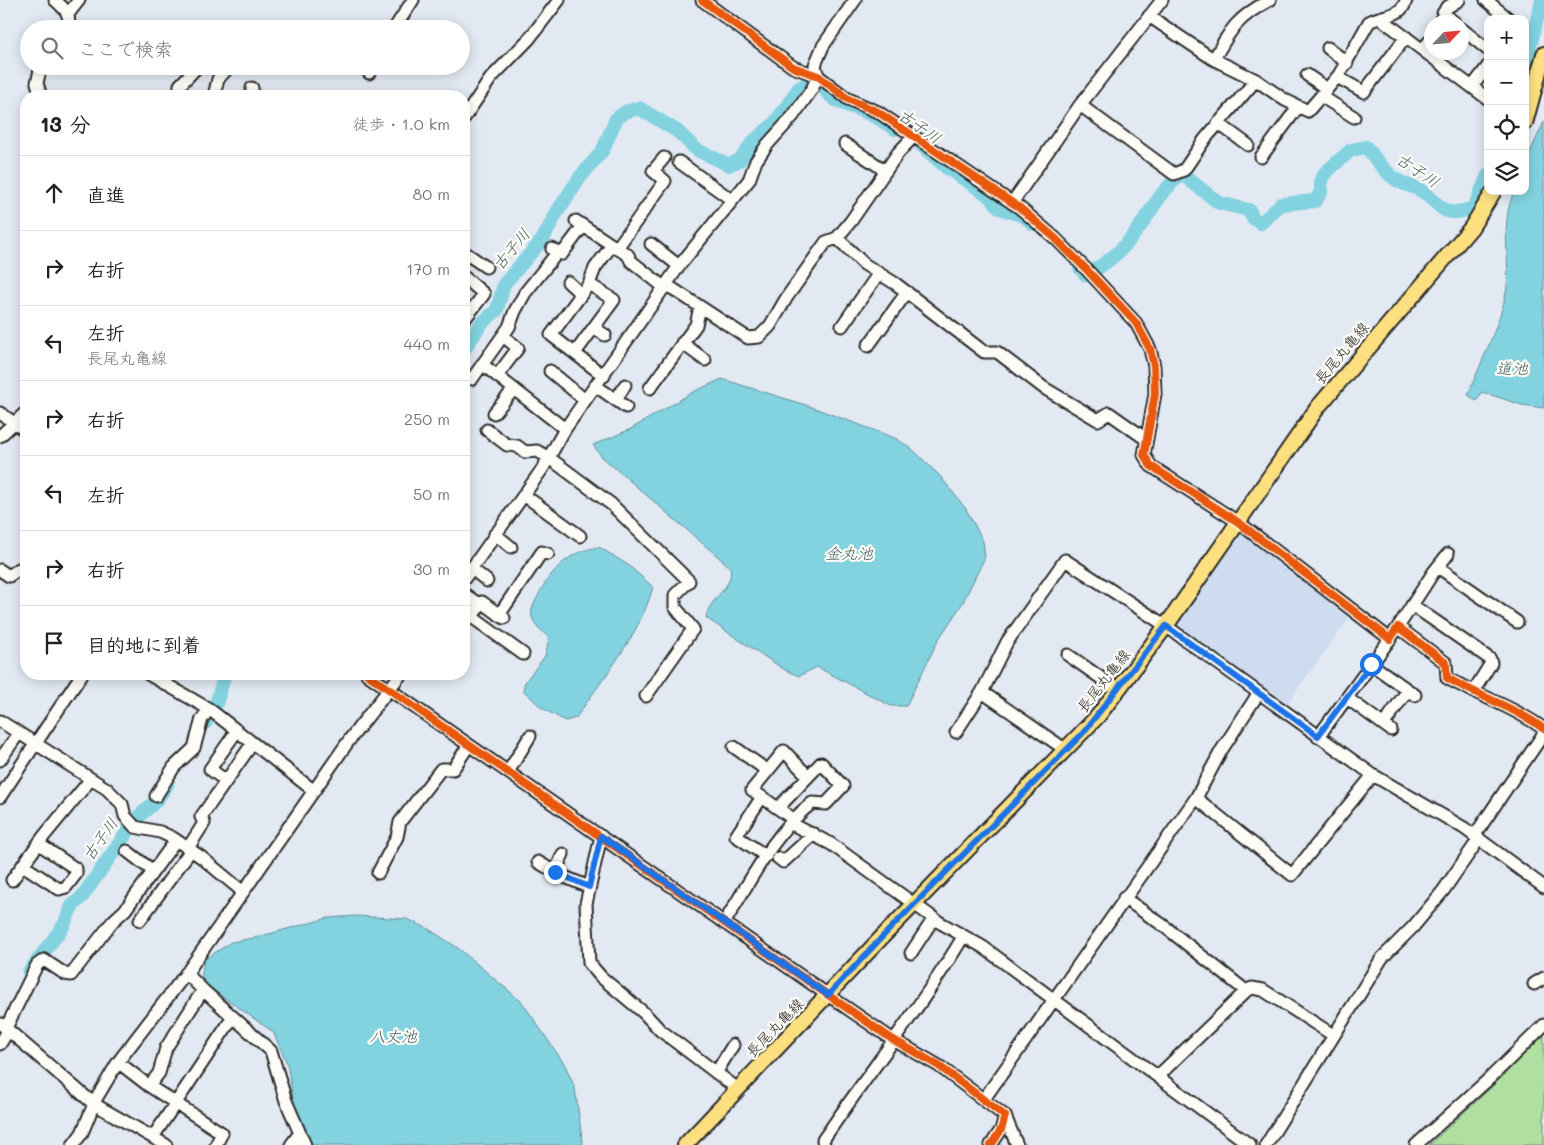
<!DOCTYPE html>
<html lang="ja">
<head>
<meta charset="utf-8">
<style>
  body { margin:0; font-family:Mali,"Klee One",sans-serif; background:#f6f6f6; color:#222 }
  .controls { position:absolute; right:15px; top:15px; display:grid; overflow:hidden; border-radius:10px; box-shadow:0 2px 12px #0003 }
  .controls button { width:45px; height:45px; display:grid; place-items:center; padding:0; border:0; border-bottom:1px solid #e0e0e0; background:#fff; color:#222; font:25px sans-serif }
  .compass { position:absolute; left:1424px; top:15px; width:45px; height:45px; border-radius:50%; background:#fff; box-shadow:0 2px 12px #0003; rotate:64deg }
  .stop { position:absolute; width:15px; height:15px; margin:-11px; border:4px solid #1a73e8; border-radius:50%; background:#fff }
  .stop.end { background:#1a73e8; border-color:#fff; box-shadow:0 1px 5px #0008 }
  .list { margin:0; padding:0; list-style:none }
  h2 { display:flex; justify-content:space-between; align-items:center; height:65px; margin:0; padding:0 20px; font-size:21px }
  h2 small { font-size:16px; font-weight:400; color:#767676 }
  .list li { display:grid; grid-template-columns:32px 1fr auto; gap:15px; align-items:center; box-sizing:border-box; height:75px; padding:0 20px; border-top:1px solid #e0e0e0 }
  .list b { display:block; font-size:19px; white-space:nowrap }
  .list p { margin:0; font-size:16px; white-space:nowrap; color:#767676 }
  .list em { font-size:16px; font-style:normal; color:#767676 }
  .icon { flex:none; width:28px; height:28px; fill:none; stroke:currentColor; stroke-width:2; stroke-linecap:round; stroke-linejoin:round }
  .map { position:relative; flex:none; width:1544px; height:1145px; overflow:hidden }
  .search { position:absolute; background:#fff; box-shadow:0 2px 12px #0003; left:20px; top:20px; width:450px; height:55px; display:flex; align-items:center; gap:12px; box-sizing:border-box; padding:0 18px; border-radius:28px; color:#767676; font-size:19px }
  .panel { position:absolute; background:#fff; box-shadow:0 2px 12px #0003; left:20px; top:90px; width:450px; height:590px; border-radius:20px }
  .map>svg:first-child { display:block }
  .built { fill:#cfdcf0 }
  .green { fill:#afe0a1; stroke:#6d8666 }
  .water { fill:#83d2df; stroke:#608f97 }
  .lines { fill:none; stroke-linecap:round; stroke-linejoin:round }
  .river { stroke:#83d2df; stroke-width:14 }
  .minor-casing { stroke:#2b2b2b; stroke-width:15 }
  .major-casing { stroke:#2b2b2b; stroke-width:18 }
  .minor { stroke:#fdfcf7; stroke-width:11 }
  .major { stroke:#fce080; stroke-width:14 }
  .cycleway-casing { stroke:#fdfcf7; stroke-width:11 }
  .cycleway { stroke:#e8590c; stroke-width:8 }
  .route { stroke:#1a73e8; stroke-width:6 }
  .labels { text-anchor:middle; stroke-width:4.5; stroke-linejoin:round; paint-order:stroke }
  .street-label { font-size:15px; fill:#2b2b2b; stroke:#fdfcf7 }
  .water-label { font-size:16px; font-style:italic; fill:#455d61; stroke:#fdfcf7 }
</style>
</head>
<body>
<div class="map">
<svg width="1544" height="1145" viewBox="0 0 1544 1145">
  <rect width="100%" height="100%" fill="#e2e9f3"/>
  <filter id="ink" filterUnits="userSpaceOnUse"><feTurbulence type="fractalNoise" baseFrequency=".02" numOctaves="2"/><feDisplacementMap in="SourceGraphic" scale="10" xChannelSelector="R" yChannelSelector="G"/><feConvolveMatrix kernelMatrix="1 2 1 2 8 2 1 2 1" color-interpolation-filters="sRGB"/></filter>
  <g filter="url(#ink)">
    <path class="built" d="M1240 529 1350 617 1285 707 1171 625Z"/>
    <path class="green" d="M1544 1034V1145H1429L1498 1081Z"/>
    <path class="water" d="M1544 122V408L1522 405 1482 392 1477 401 1468 395C1479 366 1504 316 1507 286 1510 252 1500 226 1514 191H1525V163Z
      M722 379 809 406 895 438 911 448 940 476 966 509 983 541 985 557 962 604 938 640 906 706H891L817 667 799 676 785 670 706 618C708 598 735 588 730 567L602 457 593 445 631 429 693 392Z
      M599 547 628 565 653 587C639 637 604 676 576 718L565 721 542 708 523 690 525 682 545 656 549 638C543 632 535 626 532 617 530 610 535 602 538 596 551 570 569 551 599 547Z
      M356 916 407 919 427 928 458 948 522 1002 565 1065 575 1088 583 1145H312L294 1104 287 1063 273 1032 201 981 204 960 231 942 254 938 328 918Z"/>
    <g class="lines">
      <path class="river" d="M1525 65 1542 0
        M921 145 947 168 991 197 1000 208 1024 216 1033 224
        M1080 268 1086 275C1109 262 1123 250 1138 229 1153 209 1162 189 1182 174L1219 203 1249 210 1253 218 1261 223 1281 204 1315 201 1321 192V179L1326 172 1351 150 1366 147C1377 160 1386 175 1402 183 1408 186 1417 187 1423 192 1446 209 1441 218 1474 208L1488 175
        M464 350 481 324 497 310 504 284 543 239 557 212 581 176 603 150 616 119 625 112 639 108 677 131 697 150 729 165 740 160 754 141 775 123 799 88 811 82 822 85C833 105 848 104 867 113 877 117 886 123 895 129
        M206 722 216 704 225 674
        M29 972 64 925 72 906 82 897 137 818 156 801 167 785"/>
      <g class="minor-casing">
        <path id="minor" d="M55 0C65 9 73 16 66 29
          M702 0 793 67 818 76 848 99 878 112 1020 208 1055 238 1087 270 1136 323 1150 349 1154 366 1155 394 1144 455 1151 466 1238 522 1390 639 1398 627 1446 663 1447 678C1479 696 1514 707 1544 729
          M1486 0 1509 19
          M1443 13 1454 22
          M68 14 79 0
          M1149 16 1213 59 1256 80
          M1380 18 1488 99
          M1440 22 1446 8 1459 0
          M394 29 413 0
          M1462 29 1488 50
          M1328 48 1347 63
          M1423 49 1432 38
          M1214 59C1231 28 1238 17 1270 0
          M369 73 373 66
          M1307 75 1327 89
          M1337 77 1364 92 1406 37
          M1472 87 1488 66
          M41 96 37 83 41 66
          M179 96 180 85 198 66
          M214 96 218 79 230 66
          M252 96V88
          M1321 96 1354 117
          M1080 105 1174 174 1184 170 1205 139 1256 80 1285 100 1308 111 1339 75 1369 22C1382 14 1402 18 1406 0
          M464 118 491 78 529 39 559 0
          M1218 123 1248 145
          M845 144 886 171
          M1261 157 1298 107
          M679 162 732 200
          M1012 203 1080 105 1162 0
          M576 221 612 245
          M837 238 864 264 896 284 984 352H997L1044 388 1098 420 1109 413 1146 439
          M651 244 679 266
          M617 248 665 181 653 171 664 158
          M552 249 562 254 583 226
          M464 258 467 254 486 267
          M464 277 484 294 464 320
          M568 282 581 294
          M667 285 748 338 759 337 770 326 787 297 826 242 837 238 851 221 898 153 914 136
          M842 326 879 273
          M594 328 605 335
          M682 343 705 360
          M868 346 907 292
          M575 353 614 300 589 284
          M482 364 565 429
          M550 371 585 400
          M497 376 518 348 503 336
          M604 376 551 335 589 284 595 268 612 245 628 255 631 261 665 288
          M472 379 509 327 515 311 525 293 557 253
          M596 386 626 407
          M650 388 696 325 700 307
          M616 400 625 385
          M0 413 26 431
          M494 413 514 389
          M487 430 507 445 517 446 525 452 537 451 548 457 611 504 689 581 675 595V607L693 629 646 696
          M0 436 26 412
          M524 495 580 536
          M495 534 511 547
          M1438 567 1517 622
          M471 568 487 581
          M0 570 9 576 19 569 26 572
          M464 579 543 468 565 429 679 266 749 180 756 161 767 145 793 116 812 89 818 76 815 65 823 46 855 0
          M464 594 480 605
          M1412 605 1490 659 1491 663 1473 692
          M499 615 542 552 548 554
          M504 618 482 602 472 617 523 654
          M1398 627 1433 573 1448 554
          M1068 655 1118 690
          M1371 664 1415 695
          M148 674 209 709 313 790
          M367 674 828 995 892 1039 939 1066 1005 1116 1001 1130 991 1145
          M982 692 1066 750
          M1347 698 1391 730
          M0 721 107 789 122 804 125 816 135 827 160 832 173 838 201 857 242 891
          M1384 724 1408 690
          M956 732 982 692 1007 642 1065 560 1166 626 1373 775 1464 828 1544 887
          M1318 737 1390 639
          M734 747 768 771
          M0 760 18 734
          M508 772 530 736
          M226 781 210 769 236 732
          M156 796 174 767 194 748 202 719 209 709
          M0 797 82 674
          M762 797 736 836 766 856
          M1196 798 1292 875 1373 775
          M793 819 752 790 784 751 808 776
          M790 823 831 844 939 922 983 947 1250 1145
          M1475 835 1544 733
          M601 836 586 904 589 963 601 977 644 1013 660 1030 739 1090
          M188 848 204 823 201 817 252 744
          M127 851 153 871
          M778 858 783 862 814 834
          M538 862 560 875 589 887
          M24 866 59 889 66 887 76 874V869L39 844
          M555 872 563 854
          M378 873 397 837 400 822 441 769H453L469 745
          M12 880 44 836 91 779
          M1124 898 1164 926 1246 991
          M140 920 191 850
          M724 923C750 882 773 833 812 803L826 804 843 786 821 763 778 808
          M911 953 934 918
          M186 973 203 990 271 1051 286 1101 305 1145
          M1534 984 1544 978
          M1 1024 94 1104 166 1145
          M6 1028 37 965 44 960 65 974 71 975 113 921 125 910 176 840
          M0 1044 8 1031
          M118 1062 149 1086 222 1133 216 1145
          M716 1073 733 1045
          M1158 1076 1246 991 1252 988 1263 990 1333 1035
          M149 1086 159 1073 166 1048 203 990
          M984 1099 1196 798 1221 751 1258 694
          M1005 1116 1017 1145
          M153 1137 233 1017
          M73 1145 82 1133 96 1099 118 1062 188 971 350 739 401 674
          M291 1145 299 1134
          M824 1145 823 1140C869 1072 921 1007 963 937
          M1266 1145 1382 958 1413 927 1443 891 1479 839
          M1416 1145 1490 1078 1544 1025"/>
      </g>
      <g class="major-casing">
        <path id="major" d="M1525 123 1544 54
          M685 1145 884 935 1098 716 1166 626 1318 407 1471 228 1494 191"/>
      </g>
      <use href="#minor" class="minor"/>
      <use href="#major" class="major"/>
      <g class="cycleway-casing">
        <path id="cycleway" d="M702 0 793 67 818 76 848 99 878 112 1020 208 1055 238 1087 270 1136 323 1150 349 1154 366 1155 394 1144 455 1151 466 1238 522 1390 639 1398 627 1446 663 1447 678C1479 696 1514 707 1544 729
          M367 674 828 995 892 1039 939 1066 1005 1116 1001 1130 991 1145"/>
      </g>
      <use href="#cycleway" class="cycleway"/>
    </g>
  </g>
  <g class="lines" filter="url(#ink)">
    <path class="route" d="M555 872 589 887 601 836 828 995 884 935 1083 733 1166 626 1318 736 1371 664"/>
  </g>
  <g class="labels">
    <g class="street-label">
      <text transform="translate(1342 353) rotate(-50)" y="5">長尾丸亀線</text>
      <text transform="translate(1104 681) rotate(-52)" y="5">長尾丸亀線</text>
      <text transform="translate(775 1028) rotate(-46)" y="5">長尾丸亀線</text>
    </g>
    <g class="water-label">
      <text transform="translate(920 126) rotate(35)" y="6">古子川</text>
      <text transform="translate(1418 170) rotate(34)" y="6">古子川</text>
      <text transform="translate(511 249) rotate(-50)" y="6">古子川</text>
      <text x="1512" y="374">道池</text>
      <text x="849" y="559">金丸池</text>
      <text transform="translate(100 839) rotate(-54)" y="6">古子川</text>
      <text x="393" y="1042">八丈池</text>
    </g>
  </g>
</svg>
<div class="controls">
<button>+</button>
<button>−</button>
<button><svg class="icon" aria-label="locate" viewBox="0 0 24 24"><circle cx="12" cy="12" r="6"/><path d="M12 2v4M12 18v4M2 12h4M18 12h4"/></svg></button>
<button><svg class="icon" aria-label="layers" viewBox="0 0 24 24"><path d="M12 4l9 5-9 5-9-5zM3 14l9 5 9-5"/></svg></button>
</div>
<svg class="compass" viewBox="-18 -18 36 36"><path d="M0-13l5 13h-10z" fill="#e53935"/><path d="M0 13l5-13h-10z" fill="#767676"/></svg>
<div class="stop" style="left:1371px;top:664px"></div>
<div class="stop end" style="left:555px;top:872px"></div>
<div class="search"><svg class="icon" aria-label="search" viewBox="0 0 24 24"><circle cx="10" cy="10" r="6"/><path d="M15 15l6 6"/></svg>ここで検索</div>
<section class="panel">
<h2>13 分<small>徒歩 · 1.0 km</small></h2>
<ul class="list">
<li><svg class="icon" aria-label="ahead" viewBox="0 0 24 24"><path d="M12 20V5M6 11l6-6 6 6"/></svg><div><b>直進</b></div><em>80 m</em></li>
<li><svg class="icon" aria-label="right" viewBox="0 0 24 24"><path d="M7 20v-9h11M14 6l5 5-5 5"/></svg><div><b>右折</b></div><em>170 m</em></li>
<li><svg class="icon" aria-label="left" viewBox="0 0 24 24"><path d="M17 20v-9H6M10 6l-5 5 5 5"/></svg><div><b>左折</b><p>長尾丸亀線</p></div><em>440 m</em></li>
<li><svg class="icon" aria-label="right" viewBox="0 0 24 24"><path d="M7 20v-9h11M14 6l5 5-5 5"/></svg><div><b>右折</b></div><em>250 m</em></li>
<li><svg class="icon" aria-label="left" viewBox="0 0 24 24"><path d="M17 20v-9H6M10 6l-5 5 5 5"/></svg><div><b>左折</b></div><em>50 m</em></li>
<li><svg class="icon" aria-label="right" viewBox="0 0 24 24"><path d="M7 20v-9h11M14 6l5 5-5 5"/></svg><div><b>右折</b></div><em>30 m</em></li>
<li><svg class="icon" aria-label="arrive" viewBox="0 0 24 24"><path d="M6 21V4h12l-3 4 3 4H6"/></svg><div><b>目的地に到着</b></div></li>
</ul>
</section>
</div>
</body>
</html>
